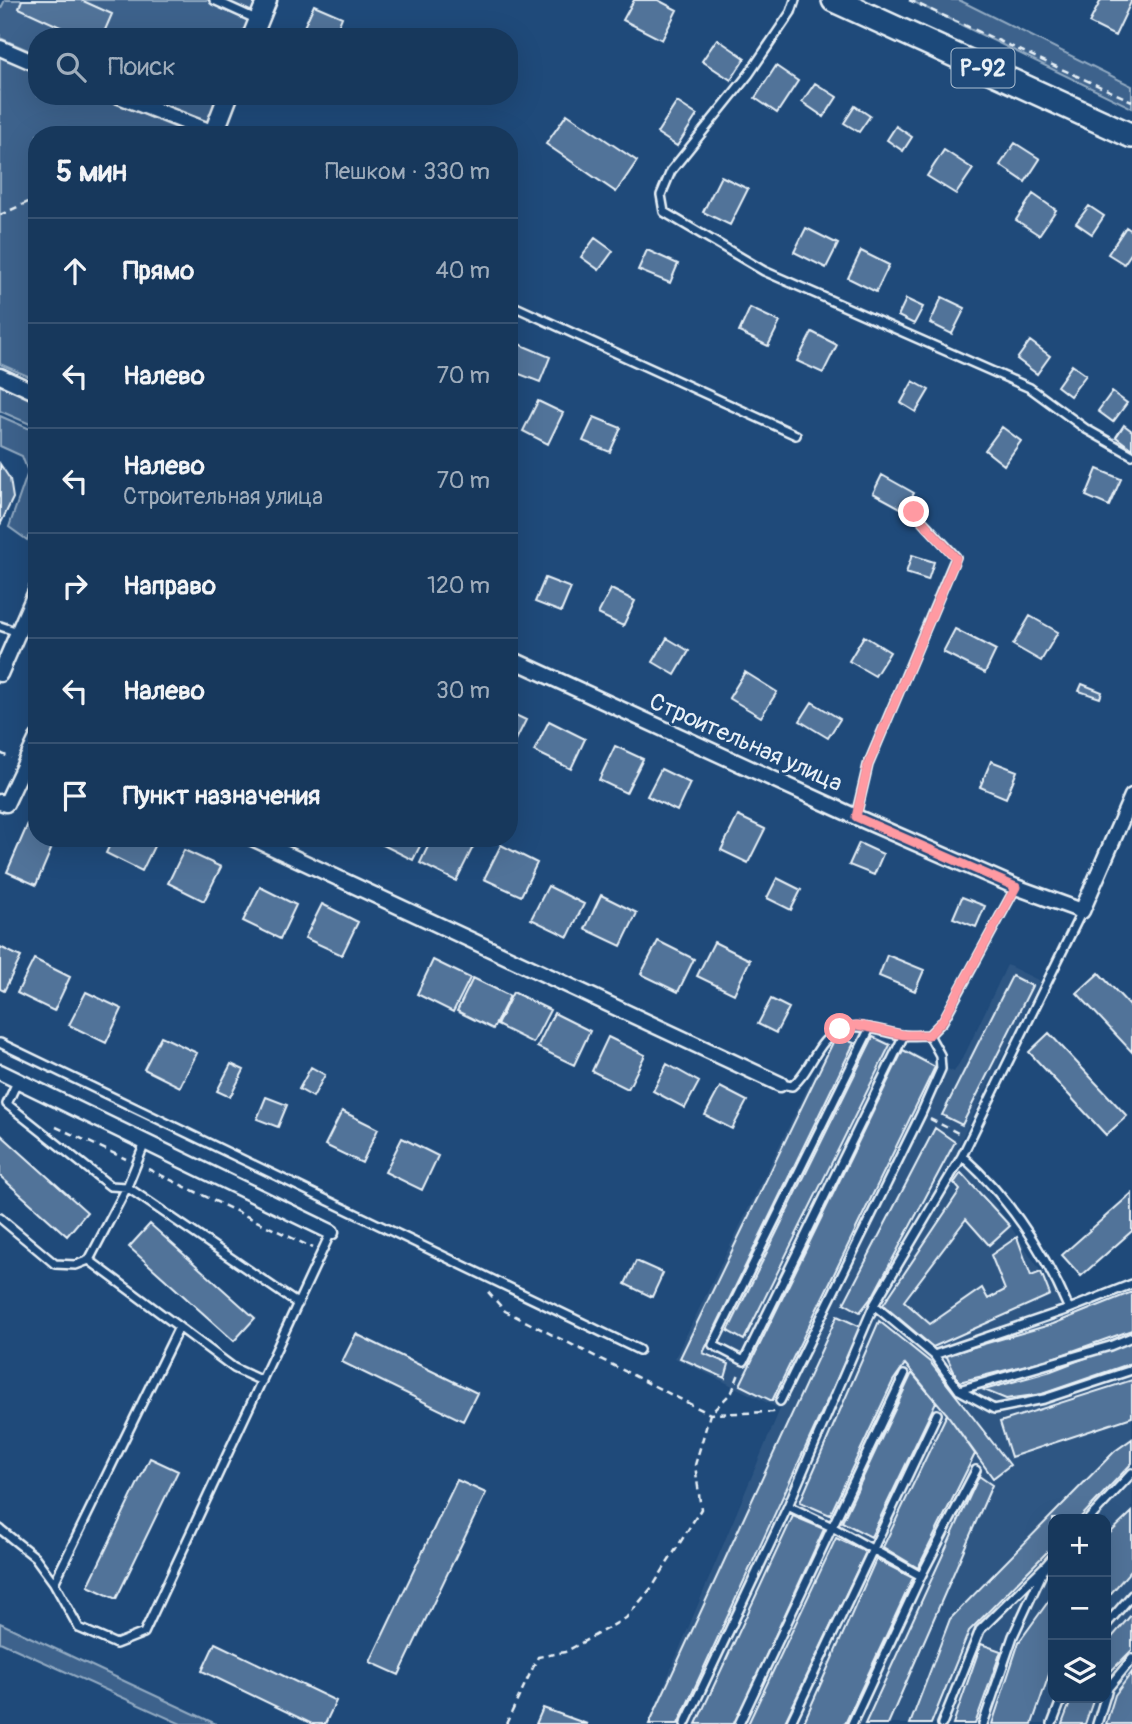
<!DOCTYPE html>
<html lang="ru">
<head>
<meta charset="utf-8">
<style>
  body { margin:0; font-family:Pangolin,sans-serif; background:#203f62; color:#f1f3f6 }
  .controls { position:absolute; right:21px; bottom:21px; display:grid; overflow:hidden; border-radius:14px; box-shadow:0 7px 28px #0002 }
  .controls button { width:63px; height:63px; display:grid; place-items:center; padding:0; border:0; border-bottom:2px solid #365272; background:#17385c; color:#f1f3f6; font:35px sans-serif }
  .stop { position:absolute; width:21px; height:21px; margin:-16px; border:5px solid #ff9aa2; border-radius:50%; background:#fff }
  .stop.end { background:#ff9aa2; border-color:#fff; box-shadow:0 2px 7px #0008 }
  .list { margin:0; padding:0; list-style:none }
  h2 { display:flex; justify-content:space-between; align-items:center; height:91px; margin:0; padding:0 28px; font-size:30px }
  h2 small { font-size:23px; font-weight:400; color:#9eacbb }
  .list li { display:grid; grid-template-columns:46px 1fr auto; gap:21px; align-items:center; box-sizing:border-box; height:105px; padding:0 28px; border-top:2px solid #365272 }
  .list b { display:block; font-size:26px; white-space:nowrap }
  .list p { margin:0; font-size:23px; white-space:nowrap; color:#9eacbb }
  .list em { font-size:23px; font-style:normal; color:#9eacbb }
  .icon { flex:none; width:38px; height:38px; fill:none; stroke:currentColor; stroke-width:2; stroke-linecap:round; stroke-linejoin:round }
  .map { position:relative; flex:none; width:1132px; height:1724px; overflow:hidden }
  .search { position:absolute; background:#17385c; box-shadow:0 7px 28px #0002; left:28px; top:28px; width:490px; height:77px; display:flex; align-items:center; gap:18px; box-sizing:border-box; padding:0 24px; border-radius:28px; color:#9eacbb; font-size:26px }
  .panel { position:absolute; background:#17385c; box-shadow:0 7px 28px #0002; left:28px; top:126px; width:490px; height:721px; border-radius:28px }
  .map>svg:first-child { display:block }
  .built { fill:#2e5683; fill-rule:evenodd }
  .green { fill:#3c628c; stroke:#92aac2; stroke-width:2 }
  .building { fill:#517399; stroke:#e8f1f8; stroke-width:2 }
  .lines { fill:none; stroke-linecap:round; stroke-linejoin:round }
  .service-casing { stroke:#e8f1f8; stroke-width:12 }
  .minor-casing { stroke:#e8f1f8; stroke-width:19 }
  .tertiary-casing { stroke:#e8f1f8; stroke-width:23 }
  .primary-casing { stroke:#e8f1f8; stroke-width:28 }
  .path { stroke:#e8f1f8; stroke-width:2.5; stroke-dasharray:7 5; stroke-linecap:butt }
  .service { stroke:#1f4a7a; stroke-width:7 }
  .minor { stroke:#1f4a7a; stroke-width:14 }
  .tertiary { stroke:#1f4a7a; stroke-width:18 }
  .primary { stroke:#1f4a7a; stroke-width:23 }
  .route { stroke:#ff9aa2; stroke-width:9 }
  .labels { text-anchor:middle; stroke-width:6; stroke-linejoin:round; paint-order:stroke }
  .shield { fill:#1f4a7a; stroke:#acbfd2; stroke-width:2 }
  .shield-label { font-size:23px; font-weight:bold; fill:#e8f1f8 }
  .street-label { font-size:24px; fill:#e8f1f8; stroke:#1f4a7a }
</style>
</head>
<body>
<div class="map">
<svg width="1132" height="1724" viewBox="0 0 1132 1724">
  <rect width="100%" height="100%" fill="#1f4a7a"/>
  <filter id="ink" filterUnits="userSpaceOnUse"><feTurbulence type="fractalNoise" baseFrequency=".0143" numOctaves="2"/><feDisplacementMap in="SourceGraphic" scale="14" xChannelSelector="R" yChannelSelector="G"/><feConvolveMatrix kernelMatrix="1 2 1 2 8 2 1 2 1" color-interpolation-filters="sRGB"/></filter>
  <g filter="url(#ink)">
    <path class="built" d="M1007 965 1040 981 957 1148 1072 1317 1132 1295V1724H648L780 1409 675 1358 841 1020 954 1072 966 1052ZM1053 1519H1106V1698H1053Z"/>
    <path class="green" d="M5 0H258L244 37H37V54L0 38V10Z
      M910 0H959L1132 86V108Z
      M0 55 37 70V96H100L193 135H37V380L0 364Z
      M138 96H222L213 120 199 122Z
      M0 383 37 400V427L0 411Z
      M0 416 37 432V515L27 540 9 527 28 472 22 456 0 446Z
      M0 1623 216 1724H181L0 1642Z"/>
    <path class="building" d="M22 0H81L112 14 102 37H82L19 8Z
      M634 0H658L677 10 662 40 623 20Z
      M1101 0H1132L1115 36 1089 23Z
      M314 5 342 17 334 37H321L303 29Z
      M717 39 745 58 731 80 702 61Z
      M776 66 798 81 777 113 755 98Z
      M815 83 837 97 824 117 802 102Z
      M677 102 697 115 677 146 657 133Z
      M855 106 870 116 859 132 844 123Z
      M567 114 637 161 616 192 546 144Z
      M896 126 912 137 903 151 887 140Z
      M1015 143 1040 159 1025 182 1000 165Z
      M944 150 973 169 956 194 927 176Z
      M721 176 748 189 730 225 703 212Z
      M1033 194 1056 210 1039 235 1016 220Z
      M1089 206 1104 216 1092 234 1076 223Z
      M1126 227 1132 231V252L1124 264 1108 254Z
      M806 228 838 244 826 268 794 252Z
      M595 238 613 251 599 270 581 257Z
      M647 250 678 264 670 283 638 270Z
      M861 251 889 265 876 292 848 278Z
      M942 297 965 308 952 334 930 323Z
      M906 299 923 307 914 324 898 316Z
      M750 308 780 322 768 346 739 332Z
      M812 332 837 345 823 373 797 361Z
      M1030 341 1050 356 1037 374 1017 359Z
      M519 344 550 357 540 382 509 370Z
      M1072 365 1086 375 1070 396 1057 386Z
      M913 381 929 390 916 412 901 403Z
      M1112 392 1127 403 1113 422 1098 411Z
      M538 401 563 413 548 444 523 431Z
      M594 417 621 428 610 452 583 441Z
      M1124 425 1132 431V449L1116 437Z
      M1002 427 1021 441 1004 465 985 450Z
      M0 464 10 479 13 498 0 525Z
      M1097 469 1121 479 1109 506 1086 496Z
      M882 475 914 493 904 510 873 493Z
      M912 555 934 562 928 580 906 573Z
      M545 578 571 588 561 612 535 602Z
      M611 589 635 601 623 626 598 614Z
      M1030 616 1058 632 1041 661 1013 645Z
      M955 629 996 650 985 673 943 652Z
      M864 636 890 652 875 676 849 661Z
      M667 638 689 651 675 675 653 662Z
      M745 672 777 692 761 717 729 698Z
      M1082 684 1102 692 1100 698 1079 691Z
      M812 702 840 719 828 738 800 721Z
      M509 712 526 720 512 748 509 746Z
      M549 721 585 739 571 769 534 751Z
      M615 746 643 759 626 793 599 780Z
      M991 761 1017 771 1006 798 980 787Z
      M661 769 690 783 677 811 647 796Z
      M37 803V838H56L36 885 7 872Z
      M738 816 765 829 748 863 721 850Z
      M113 838H158L142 871 106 853Z
      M379 838H424L413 860 377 842Z
      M432 838H454L473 847 456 881 420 863Z
      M859 843 883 854 874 875 849 865Z
      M501 845 537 863 521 896 484 879Z
      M184 850 221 867 204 901 168 883Z
      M777 878 801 890 791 910 767 898Z
      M548 886 584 904 568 937 531 919Z
      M260 887 296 905 280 939 243 921Z
      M601 895 637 913 621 946 585 929Z
      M962 897 985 906 976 927 953 918Z
      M322 904 358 922 342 955 305 938Z
      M658 941 694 959 678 992 641 974Z
      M714 942 750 960 734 994 697 976Z
      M0 947 21 957 4 991 0 989Z
      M887 955 924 970 915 991 879 976Z
      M34 959 70 977 54 1011 17 993Z
      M433 960 470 978 453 1012 417 994Z
      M1099 973 1132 1008V1052L1077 993Z
      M1012 976 1032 986 962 1125 942 1115Z
      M473 978 510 996 493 1029 457 1011Z
      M86 992 122 1009 106 1043 69 1025Z
      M513 992 550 1010 533 1043 497 1025Z
      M771 999 789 1008 776 1033 758 1024Z
      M554 1013 590 1031 574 1065 537 1047Z
      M1049 1033 1127 1116 1106 1135 1029 1052Z
      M161 1036 197 1053 180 1087 144 1069Z
      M836 1036 854 1043 703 1353 729 1364 725 1378 680 1358Z
      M608 1037 645 1055 628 1089 592 1071Z
      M873 1037 890 1045 744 1340 728 1331Z
      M903 1050 935 1067 772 1401 740 1385Z
      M231 1064 244 1070 230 1097 217 1091Z
      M667 1064 699 1082 685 1108 653 1091Z
      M311 1067 325 1075 313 1097 299 1089Z
      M720 1087 747 1101 732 1129 705 1115Z
      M266 1097 287 1105 278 1127 257 1119Z
      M342 1111 378 1129 362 1163 325 1145Z
      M935 1128 955 1142 874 1294 860 1312 844 1303Z
      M0 1134 87 1212 67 1236 0 1176Z
      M402 1138 438 1156 422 1190 385 1172Z
      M961 1173 1010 1226 989 1245 966 1219 904 1301 930 1324 982 1288 988 1299 1005 1290 991 1255 1017 1237 1031 1276 1041 1272 1050 1295 933 1347 883 1305 960 1190 954 1183Z
      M1132 1193V1231L1081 1276 1062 1255Z
      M150 1224 255 1318 234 1341 129 1247Z
      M636 1261 663 1273 652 1297 625 1284Z
      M1132 1292V1330L1050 1359 959 1382 946 1355 1053 1324Z
      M837 1316 861 1327 678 1724H649Z
      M879 1321 930 1362 1010 1465 993 1478 947 1414 905 1364 893 1381 830 1515 800 1502Z
      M356 1334 477 1393 463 1421 342 1362Z
      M1132 1340V1363L1042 1394 1006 1399 984 1390 1051 1371Z
      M912 1373 936 1402 871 1537 842 1522Z
      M1132 1380V1417L1011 1457 1000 1422Z
      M947 1414 975 1454 918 1568 883 1547Z
      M1132 1439V1463L1079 1519H1053V1546L969 1631 931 1724H910L950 1619 1115 1451Z
      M150 1458 178 1471 116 1599 88 1586Z
      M979 1476 992 1485 888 1724H865Z
      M457 1480 486 1493 399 1675 370 1662Z
      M1132 1512V1569L1106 1599V1537Z
      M793 1516 824 1529 735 1724H696Z
      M836 1538 866 1552 784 1724H748Z
      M876 1559 913 1578 845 1724H803Z
      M1053 1595V1663L1032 1724H992L1019 1642Z
      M1132 1614V1650L1106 1676V1644Z
      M215 1643 336 1701 325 1724H312L202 1671Z
      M981 1644 1001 1651 975 1724H953Z
      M1132 1672V1724H1106L1115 1695Z
      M1072 1698H1094L1085 1724H1062Z
      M543 1708 587 1724H536Z"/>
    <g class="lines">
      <g class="service-casing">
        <path id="service" d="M214 0 258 20
          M795 0 791 12 749 74 671 171 661 195 664 212 764 271 1030 388 1086 429 1132 455
          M509 304 796 435
          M0 626 18 632
          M856 816 868 765 956 557 914 512
          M870 1028 713 1345 744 1361 904 1035
          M0 1043 639 1350
          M18 1080 7 1104 110 1186 127 1187 298 1304
          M780 1084 792 1086C807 1074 812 1056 824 1042 847 1016 873 1030 901 1035 910 1036 920 1035 929 1035
          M962 1156C1009 1198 1044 1251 1069 1309
          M0 1218 55 1264 76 1265 89 1260 127 1187 145 1143
          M89 1260 234 1368 262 1381
          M874 1305 934 1355 1069 1309 1132 1284
          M179 1327 54 1583 79 1628 116 1644 144 1633 331 1232
          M934 1355 959 1390 994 1409 1044 1399 1132 1370
          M959 1390 1110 1346 1132 1337
          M780 1401 921 1114 941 1069 940 1055 929 1035 943 1021 1016 887
          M788 1506 832 1527 921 1576 976 1470
          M1089 1519 1132 1473
          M0 1529 35 1557 54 1583
          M1106 1625 1132 1595
          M1106 1696 1108 1688 1132 1659
          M685 1724 788 1506 874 1305 962 1156 1082 911
          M739 1724 904 1375
          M790 1724 937 1414
          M852 1724 921 1576
          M942 1724 980 1630 1046 1565
          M983 1724 1013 1636 1046 1565 1053 1557
          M1052 1724 1062 1698
          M1097 1724 1105 1698"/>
      </g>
      <g class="minor-casing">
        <path id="minor" d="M0 48 37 64
          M119 96 214 133
          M0 376 37 393
          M509 658 856 817 1016 887 1082 911 1132 796
          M0 674 37 589
          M0 802 6 804 37 738
          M252 838 780 1084
          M0 1072 331 1232"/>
      </g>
      <g class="tertiary-casing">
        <path id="tertiary" d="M252 37 267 0
          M213 135 228 96"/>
      </g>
      <g class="primary-casing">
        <path id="primary" d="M834 0 1132 136"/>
      </g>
      <path class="path" d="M909 0 1132 101
        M158 135 167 131
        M0 215 37 198
        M0 753 11 758
        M930 1119 962 1135
        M56 1127 126 1159
        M148 1169 313 1248
        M488 1292 505 1311 710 1414 773 1412 775 1410
        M506 1724 538 1657 565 1652 626 1618 653 1586 701 1509 695 1465 710 1414 732 1392 740 1371"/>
      <use href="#service" class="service"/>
      <use href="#minor" class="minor"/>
      <use href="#tertiary" class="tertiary"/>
      <use href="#primary" class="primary"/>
    </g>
  </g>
  <g class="lines" filter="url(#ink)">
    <path class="route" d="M840 1029 857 1025 904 1035H929L943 1020 1016 887 856 817 868 765 956 558 914 512"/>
  </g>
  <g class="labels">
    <rect class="shield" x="951.5" y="48.5" width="63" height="39" rx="5"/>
    <g class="shield-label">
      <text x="983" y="76">Р-92</text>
    </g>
    <g class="street-label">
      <text transform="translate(746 742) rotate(24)" y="8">Строительная улица</text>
    </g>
  </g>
</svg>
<div class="controls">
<button>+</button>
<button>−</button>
<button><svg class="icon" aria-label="layers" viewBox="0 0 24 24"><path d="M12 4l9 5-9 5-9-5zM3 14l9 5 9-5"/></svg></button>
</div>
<div class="stop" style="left:840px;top:1029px"></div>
<div class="stop end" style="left:914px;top:512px"></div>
<div class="search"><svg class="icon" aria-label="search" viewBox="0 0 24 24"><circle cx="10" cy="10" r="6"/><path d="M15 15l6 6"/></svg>Поиск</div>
<section class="panel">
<h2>5 мин<small>Пешком · 330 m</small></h2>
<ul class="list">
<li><svg class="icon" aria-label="ahead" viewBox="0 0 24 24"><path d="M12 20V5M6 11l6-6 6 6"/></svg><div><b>Прямо</b></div><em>40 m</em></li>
<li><svg class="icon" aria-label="left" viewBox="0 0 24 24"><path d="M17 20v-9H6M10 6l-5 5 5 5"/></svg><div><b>Налево</b></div><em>70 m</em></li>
<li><svg class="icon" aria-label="left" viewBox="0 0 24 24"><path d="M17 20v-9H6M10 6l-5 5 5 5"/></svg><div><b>Налево</b><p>Строительная улица</p></div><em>70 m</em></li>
<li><svg class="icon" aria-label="right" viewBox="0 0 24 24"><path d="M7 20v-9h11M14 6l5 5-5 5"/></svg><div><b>Направо</b></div><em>120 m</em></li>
<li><svg class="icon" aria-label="left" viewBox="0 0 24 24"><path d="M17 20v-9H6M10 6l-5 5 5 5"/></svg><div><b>Налево</b></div><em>30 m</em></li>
<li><svg class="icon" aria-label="arrive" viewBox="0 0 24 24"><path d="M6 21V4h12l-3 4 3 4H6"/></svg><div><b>Пункт назначения</b></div></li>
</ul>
</section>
</div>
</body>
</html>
